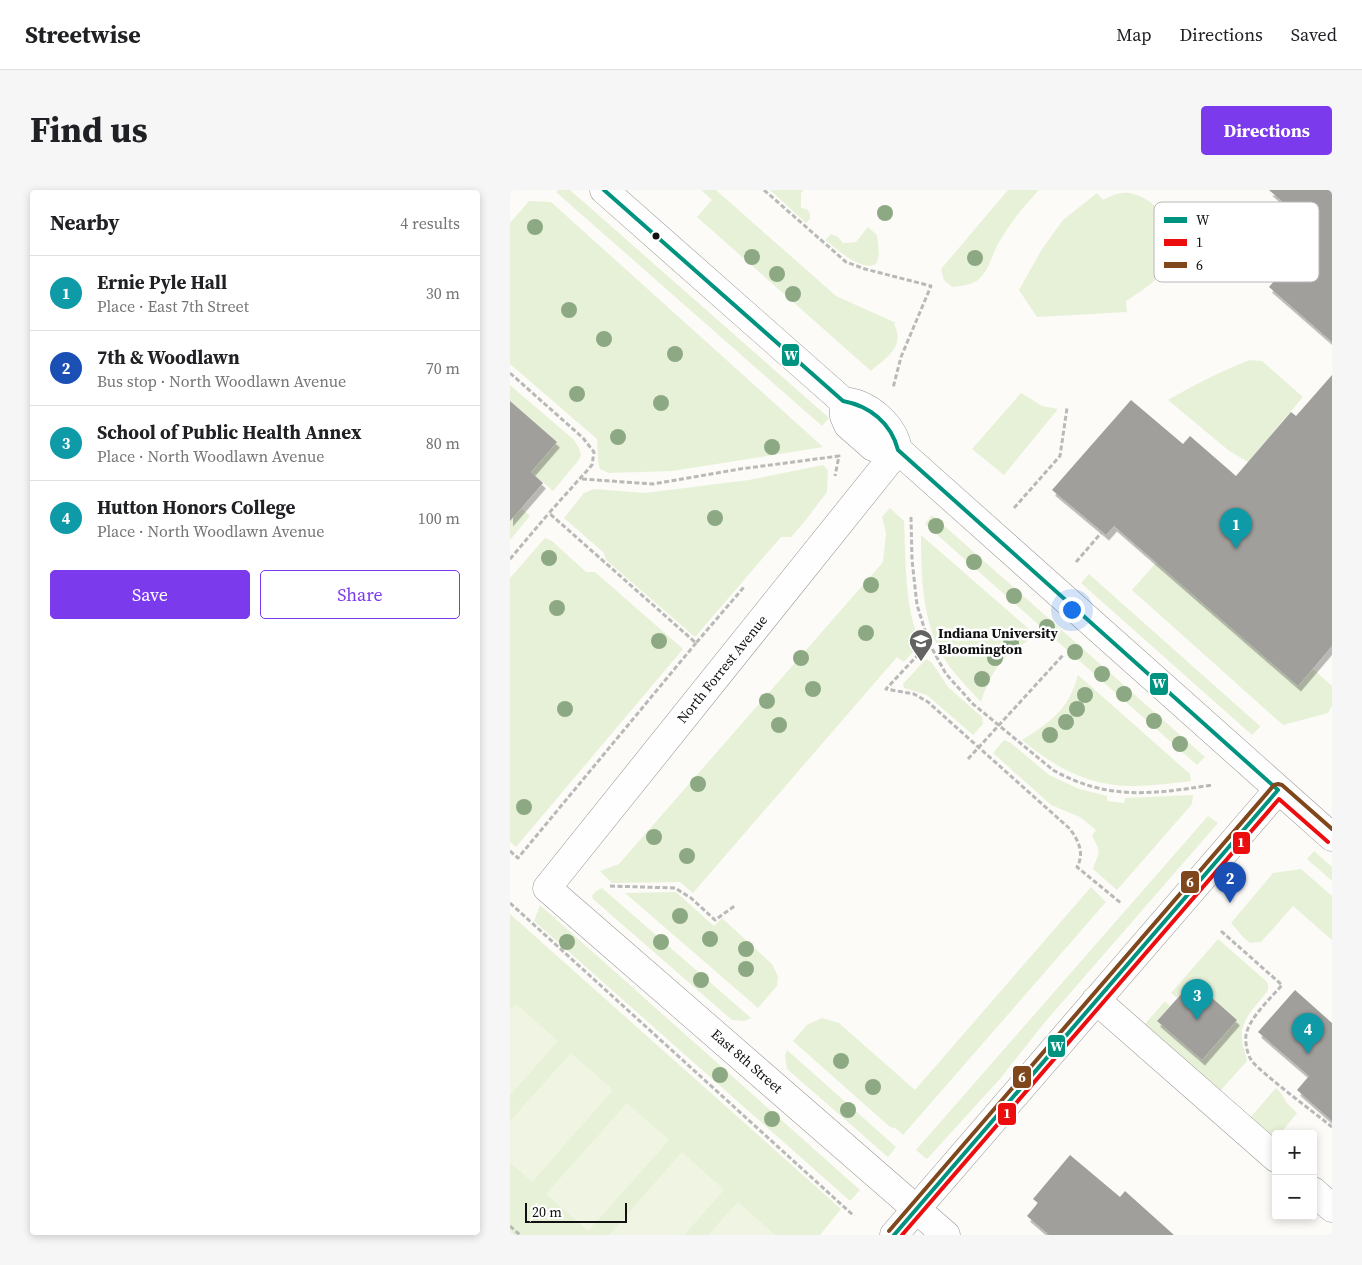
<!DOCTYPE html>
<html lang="en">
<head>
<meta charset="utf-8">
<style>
  body { margin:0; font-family:"Source Serif 4",serif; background:#f6f6f6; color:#202124 }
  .controls { position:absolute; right:15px; bottom:15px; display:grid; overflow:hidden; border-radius:5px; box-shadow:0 2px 8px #0003 }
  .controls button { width:45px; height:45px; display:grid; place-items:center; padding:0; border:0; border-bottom:1px solid #e0e0e0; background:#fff; color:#202124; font:25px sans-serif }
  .scale { position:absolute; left:15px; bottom:12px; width:102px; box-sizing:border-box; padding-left:5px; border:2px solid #111; border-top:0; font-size:14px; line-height:18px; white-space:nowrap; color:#111; -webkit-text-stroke:4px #fff; paint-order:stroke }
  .you { position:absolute; left:561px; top:419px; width:18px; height:18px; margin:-12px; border:4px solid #fff; border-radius:50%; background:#1a73e8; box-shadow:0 0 0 8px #1a73e833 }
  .badge { display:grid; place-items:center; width:32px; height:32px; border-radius:50%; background:#7c3aed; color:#fff; font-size:16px; font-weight:700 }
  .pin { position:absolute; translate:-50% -41px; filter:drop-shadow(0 1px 2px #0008) }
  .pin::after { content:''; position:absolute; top:26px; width:18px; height:15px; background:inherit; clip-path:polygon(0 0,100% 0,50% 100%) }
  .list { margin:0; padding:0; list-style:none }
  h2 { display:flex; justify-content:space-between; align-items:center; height:65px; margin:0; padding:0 20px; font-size:21px }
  h2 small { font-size:16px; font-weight:400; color:#757577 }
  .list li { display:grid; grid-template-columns:32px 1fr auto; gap:15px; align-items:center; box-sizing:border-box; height:75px; padding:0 20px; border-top:1px solid #e0e0e0 }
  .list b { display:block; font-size:19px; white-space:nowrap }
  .list p { margin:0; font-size:16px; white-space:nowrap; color:#757577 }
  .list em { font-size:16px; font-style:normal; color:#757577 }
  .actions { display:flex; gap:10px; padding:15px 20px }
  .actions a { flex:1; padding:11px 0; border:1px solid #7c3aed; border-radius:5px; text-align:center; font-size:18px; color:#7c3aed }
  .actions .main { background:#7c3aed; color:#fff }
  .map { position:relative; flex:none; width:822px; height:1045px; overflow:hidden; border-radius:5px }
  header { display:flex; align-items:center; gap:30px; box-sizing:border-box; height:70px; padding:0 25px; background:#fff; border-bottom:1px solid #e0e0e0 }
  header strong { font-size:24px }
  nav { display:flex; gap:28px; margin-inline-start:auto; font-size:18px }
  .intro { display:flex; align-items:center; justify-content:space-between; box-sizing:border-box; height:120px; padding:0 30px }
  h1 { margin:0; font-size:35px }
  .button { padding:12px 22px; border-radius:5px; background:#7c3aed; color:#fff; font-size:18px; font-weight:700 }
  main { display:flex; gap:30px; padding:0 30px }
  aside { flex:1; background:#fff; border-radius:5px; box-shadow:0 2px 8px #0003 }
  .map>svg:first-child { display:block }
  .green { fill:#e7f1d8 }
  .pitch { fill:#eff5e2 }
  .building { fill:#a09f9c; filter:url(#shadow) }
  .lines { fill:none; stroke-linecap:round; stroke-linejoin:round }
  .minor-casing { stroke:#979695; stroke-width:29 }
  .path { stroke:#b9b9b8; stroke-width:3; stroke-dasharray:5 2.5; stroke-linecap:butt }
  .minor { stroke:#fffefe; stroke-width:28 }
  .bus-1-casing { stroke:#fff; stroke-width:8 }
  .bus-2-casing { stroke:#fff; stroke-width:8 }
  .bus-3-casing { stroke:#fff; stroke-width:8 }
  .bus-1 { stroke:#009480; stroke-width:4 }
  .bus-2 { stroke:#ec0e0e; stroke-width:4 }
  .bus-3 { stroke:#80471c; stroke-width:4 }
  .tree { fill:#8da983 }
  .bus-dot { fill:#111; stroke:#fff; stroke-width:2 }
  .labels { text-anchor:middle; stroke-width:5; stroke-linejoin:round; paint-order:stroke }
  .poi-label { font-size:14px; font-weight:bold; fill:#111; stroke:#fff; text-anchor:start }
  .street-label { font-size:14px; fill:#111; stroke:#fff }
  .key { fill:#fff; stroke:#b8b8b8; stroke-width:1 }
  .key-label { font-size:14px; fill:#111 }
  .line-badge { stroke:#fff; stroke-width:2 }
  .badge-label { font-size:14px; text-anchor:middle; font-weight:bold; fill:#fff }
</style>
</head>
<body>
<header>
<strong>Streetwise</strong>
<nav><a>Map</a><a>Directions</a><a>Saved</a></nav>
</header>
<div class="intro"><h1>Find us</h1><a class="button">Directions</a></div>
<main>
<aside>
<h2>Nearby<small>4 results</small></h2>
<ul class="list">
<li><span class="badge" style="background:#0f9aa8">1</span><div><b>Ernie Pyle Hall</b><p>Place · East 7th Street</p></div><em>30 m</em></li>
<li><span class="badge" style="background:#1a4fb4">2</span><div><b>7th &amp; Woodlawn</b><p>Bus stop · North Woodlawn Avenue</p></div><em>70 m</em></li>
<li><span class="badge" style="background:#0f9aa8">3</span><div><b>School of Public Health Annex</b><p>Place · North Woodlawn Avenue</p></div><em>80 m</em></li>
<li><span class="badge" style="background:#0f9aa8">4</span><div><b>Hutton Honors College</b><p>Place · North Woodlawn Avenue</p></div><em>100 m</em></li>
</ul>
<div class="actions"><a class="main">Save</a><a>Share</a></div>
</aside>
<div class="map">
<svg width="822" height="1045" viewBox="0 0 822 1045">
  <defs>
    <filter id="shadow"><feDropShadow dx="3" dy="5.5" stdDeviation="0" flood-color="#0004"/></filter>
  </defs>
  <rect width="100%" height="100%" fill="#fcfbf7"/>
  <path class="green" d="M48 0H60L319 228 312 236 46 2Z
    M191 0H206L326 106 386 133 384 134C396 157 376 167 361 181L187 27 202 10Z
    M260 0H294L291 3V18L297 19 300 24V29L296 33Z
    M498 0H529C513 17 499 34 487 56 481 67 479 81 468 90 461 95 451 96 442 97L434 90 431 79Z
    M587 3 593 10C601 6 610 2 619 3 643 7 660 28 662 51 663 57 664 64 661 70 656 85 629 103 616 111L617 122 527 127 509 100 532 59 553 30Z
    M19 11 41 12 313 257 162 281 99 283 90 279 88 272 87 249 0 174V33Z
    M358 37 367 45 369 65 366 74C351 82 327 59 315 50L321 44 328 47 333 53 346 52Z
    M740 170 752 171 793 207 738 272 718 260 658 210C684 195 711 181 740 170Z
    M0 195 64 250 69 258 71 265 68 271 43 301 21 282 0 211Z
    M511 203 532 216 548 219 494 285 462 259Z
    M313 275 318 280 317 302 295 331 281 347H271L185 447 96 370 94 363 54 328 74 303 84 299 135 303 239 290Z
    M4 312 20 326 0 350V317Z
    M380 318 394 331C396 368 394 420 411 453L394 472 387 467 183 703 170 692 102 693 90 681 109 674 373 372 376 343 372 327Z
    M422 325 695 567 687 575 415 334Z
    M411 345 527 446C495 462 482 478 471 512 457 497 442 482 432 465 412 428 411 386 411 345Z
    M35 348 42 351 76 382H85L173 459 6 657 0 652V388Z
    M646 373 803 479 822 496V516L818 523 773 535 622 400Z
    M579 384 750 536V537L742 545 571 393Z
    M416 469 422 473 438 497 472 527 473 534 463 545 417 505 394 498 393 494Z
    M568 485 680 584 681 591C662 593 643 596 624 596 580 597 544 577 512 550 541 532 559 519 568 485Z
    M494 550 501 553 539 585 569 599 597 606V611L614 613 615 608 683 605 682 614 607 700 583 679C589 661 592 664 582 646L586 640 570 627 541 615 483 563Z
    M698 626 708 633 535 832 489 890 417 969 406 960Z
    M804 661 822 677V691L797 669Z
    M791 679 822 706V750L783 716 751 752 740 753 733 747 721 733 763 683Z
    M581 697 596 712 393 945 385 938 380 937 283 851 297 835 312 828 329 833 405 900Z
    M92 698 241 828 234 831 222 830 83 709 82 706 86 701Z
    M166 702 204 736 212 728 262 774 265 780 268 787 267 796 248 818 115 703Z
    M30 715 350 1000 340 1011 24 731Z
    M0 724 331 1019 310 1045H0Z
    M708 749 755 790 758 794V800C748 815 730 828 732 848 732 856 736 863 737 871L710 901 634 835 655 811 660 816 647 831 692 870 727 830 683 791 667 808 661 803Z
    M277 860 386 957 378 967 277 879 275 866Z
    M766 898 771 903 776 912 787 923 770 944H766L765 950 740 928Z"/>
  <path class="pitch" d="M6 814 48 851 0 905V820Z
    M61 863 103 900 22 992 0 972V931Z
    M117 913 159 950 78 1041 36 1004Z
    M172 962 214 1000 174 1045H99Z
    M228 1012 265 1045H198Z"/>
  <path class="building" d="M759 0H822V152L759 97 807 42Z
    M822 185V456L788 496 604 336 596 345 542 300 621 210 673 254 680 246 726 286 781 222 786 226Z
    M0 211 47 252 21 282 33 293 0 331Z
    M683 791 727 830 692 870 647 831Z
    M785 800 822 833V931L787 900 799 886 748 842Z
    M560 965 610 1007 615 1001 664 1045H539L517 1026 528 1013 523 1009Z"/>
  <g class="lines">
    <g class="minor-casing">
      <path id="minor" d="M94 0 333 211C358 213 384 235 388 260L822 647
        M333 211 334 226 338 235 363 257 371 260H388
        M388 260 37 698 436 1045
        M586 810 766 968
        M803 1001 822 1018
        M384 1045 768 600"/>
    </g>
    <path class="path" d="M254 0 336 72 355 79 421 96 391 167 383 198
      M720 53 807 42
      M0 183 73 248 84 262 82 275 39 323 186 453 234 397
      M72 289 143 294 230 279 329 266 325 286
      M504 318 550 266 557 218
      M401 327 402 370 407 415 419 453 436 484 463 514 543 580C598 611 643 604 702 595
      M0 369 39 323
      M566 372 592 342
      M419 453 376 499 404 504 418 512 559 638C568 649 575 663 567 677L612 714
      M458 569 554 464
      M0 661 8 668 186 453
      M100 696 165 698 181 708 205 730 226 715
      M0 713 344 1026
      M711 741 772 795C761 808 739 828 736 845 735 852 737 862 740 868 744 875 752 881 759 887 779 904 801 920 822 937
      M0 1036 10 1045"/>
    <use href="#minor" class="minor"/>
    <g class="bus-1-casing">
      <path id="bus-1" d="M94 0 333 211C360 216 381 233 388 260L768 600 384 1045"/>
    </g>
    <g class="bus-2-casing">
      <path id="bus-2" d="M392 1045 769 609 818 652"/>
    </g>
    <g class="bus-3-casing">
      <path id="bus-3" d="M379 1041 764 595 768 594 772 595 822 639"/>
    </g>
    <use href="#bus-1" class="bus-1"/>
    <use href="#bus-2" class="bus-2"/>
    <use href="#bus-3" class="bus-3"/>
  </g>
  <g class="tree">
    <circle cx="375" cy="23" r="8"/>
    <circle cx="25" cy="37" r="8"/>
    <circle cx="242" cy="67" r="8"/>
    <circle cx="465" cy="68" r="8"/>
    <circle cx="267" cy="84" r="8"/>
    <circle cx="283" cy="104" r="8"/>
    <circle cx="59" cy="120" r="8"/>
    <circle cx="94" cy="149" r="8"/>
    <circle cx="165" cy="164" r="8"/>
    <circle cx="67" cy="204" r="8"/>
    <circle cx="151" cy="213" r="8"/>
    <circle cx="108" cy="247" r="8"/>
    <circle cx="262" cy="257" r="8"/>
    <circle cx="205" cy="328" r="8"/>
    <circle cx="426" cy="336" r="8"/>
    <circle cx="39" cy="368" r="8"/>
    <circle cx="464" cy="372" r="8"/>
    <circle cx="361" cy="395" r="8"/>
    <circle cx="504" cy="406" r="8"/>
    <circle cx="47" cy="418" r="8"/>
    <circle cx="537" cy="437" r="8"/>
    <circle cx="356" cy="443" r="8"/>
    <circle cx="149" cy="451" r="8"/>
    <circle cx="501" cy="453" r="8"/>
    <circle cx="565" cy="462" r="8"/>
    <circle cx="291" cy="468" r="8"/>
    <circle cx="485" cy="468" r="8"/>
    <circle cx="592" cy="484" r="8"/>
    <circle cx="472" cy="489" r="8"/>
    <circle cx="303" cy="499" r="8"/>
    <circle cx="614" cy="504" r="8"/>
    <circle cx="575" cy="505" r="8"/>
    <circle cx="257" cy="511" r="8"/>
    <circle cx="55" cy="519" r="8"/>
    <circle cx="567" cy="519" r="8"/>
    <circle cx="644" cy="531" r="8"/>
    <circle cx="556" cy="532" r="8"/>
    <circle cx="269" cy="535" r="8"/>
    <circle cx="540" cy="545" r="8"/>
    <circle cx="670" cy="554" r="8"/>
    <circle cx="188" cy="594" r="8"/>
    <circle cx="14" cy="617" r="8"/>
    <circle cx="144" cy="647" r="8"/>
    <circle cx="177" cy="666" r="8"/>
    <circle cx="170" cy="726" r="8"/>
    <circle cx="200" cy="749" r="8"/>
    <circle cx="57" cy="752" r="8"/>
    <circle cx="151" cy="752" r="8"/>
    <circle cx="236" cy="759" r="8"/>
    <circle cx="236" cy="779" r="8"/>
    <circle cx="191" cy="790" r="8"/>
    <circle cx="331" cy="871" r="8"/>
    <circle cx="210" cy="885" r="8"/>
    <circle cx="363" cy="897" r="8"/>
    <circle cx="338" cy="920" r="8"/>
    <circle cx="262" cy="929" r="8"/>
  </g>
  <defs>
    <g id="university-pin" transform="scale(1.25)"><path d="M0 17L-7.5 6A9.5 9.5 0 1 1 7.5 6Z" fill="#636362" stroke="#fff"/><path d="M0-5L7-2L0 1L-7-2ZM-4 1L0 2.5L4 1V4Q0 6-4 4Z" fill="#fff"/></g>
  </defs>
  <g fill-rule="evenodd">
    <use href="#university-pin" x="411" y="451"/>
  </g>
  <circle class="bus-dot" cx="146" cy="46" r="4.5"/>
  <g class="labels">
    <g class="poi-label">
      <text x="428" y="448">Indiana University<tspan x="428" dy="16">Bloomington</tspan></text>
    </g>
    <g class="street-label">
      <text transform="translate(212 479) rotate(-51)" y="5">North Forrest Avenue</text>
      <text transform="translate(237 871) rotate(41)" y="5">East 8th Street</text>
    </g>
  </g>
  <rect x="644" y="12" width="165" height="80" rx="8" class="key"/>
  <rect x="654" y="27" width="23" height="6" fill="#009480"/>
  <rect x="654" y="49" width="23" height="7" fill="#ec0e0e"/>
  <rect x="654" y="72" width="23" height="6" fill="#80471c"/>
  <g class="key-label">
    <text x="686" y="35">W</text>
    <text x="686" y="57">1</text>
    <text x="686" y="80">6</text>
  </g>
  <g class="line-badge">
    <rect x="271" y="153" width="19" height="24" rx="5" fill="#009480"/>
    <rect x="639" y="482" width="20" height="24" rx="5" fill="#009480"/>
    <rect x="722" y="641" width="19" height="24" rx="5" fill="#ec0e0e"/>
    <rect x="670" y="680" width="20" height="24" rx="5" fill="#80471c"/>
    <rect x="537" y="844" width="19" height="24" rx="5" fill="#009480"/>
    <rect x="502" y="875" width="20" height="24" rx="5" fill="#80471c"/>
    <rect x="487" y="912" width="20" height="24" rx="5" fill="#ec0e0e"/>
  </g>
  <g class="badge-label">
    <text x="281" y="170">W</text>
    <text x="649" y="498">W</text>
    <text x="731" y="657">1</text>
    <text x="680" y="697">6</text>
    <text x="547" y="861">W</text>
    <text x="512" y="892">6</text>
    <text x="497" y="928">1</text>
  </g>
</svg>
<div class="controls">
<button>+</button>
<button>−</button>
</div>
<div class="scale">20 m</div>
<div class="you"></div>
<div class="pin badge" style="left:726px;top:359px;background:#0f9aa8">1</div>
<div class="pin badge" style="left:720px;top:713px;background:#1a4fb4">2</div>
<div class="pin badge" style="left:687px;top:830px;background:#0f9aa8">3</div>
<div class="pin badge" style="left:798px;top:864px;background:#0f9aa8">4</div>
</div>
</main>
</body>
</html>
